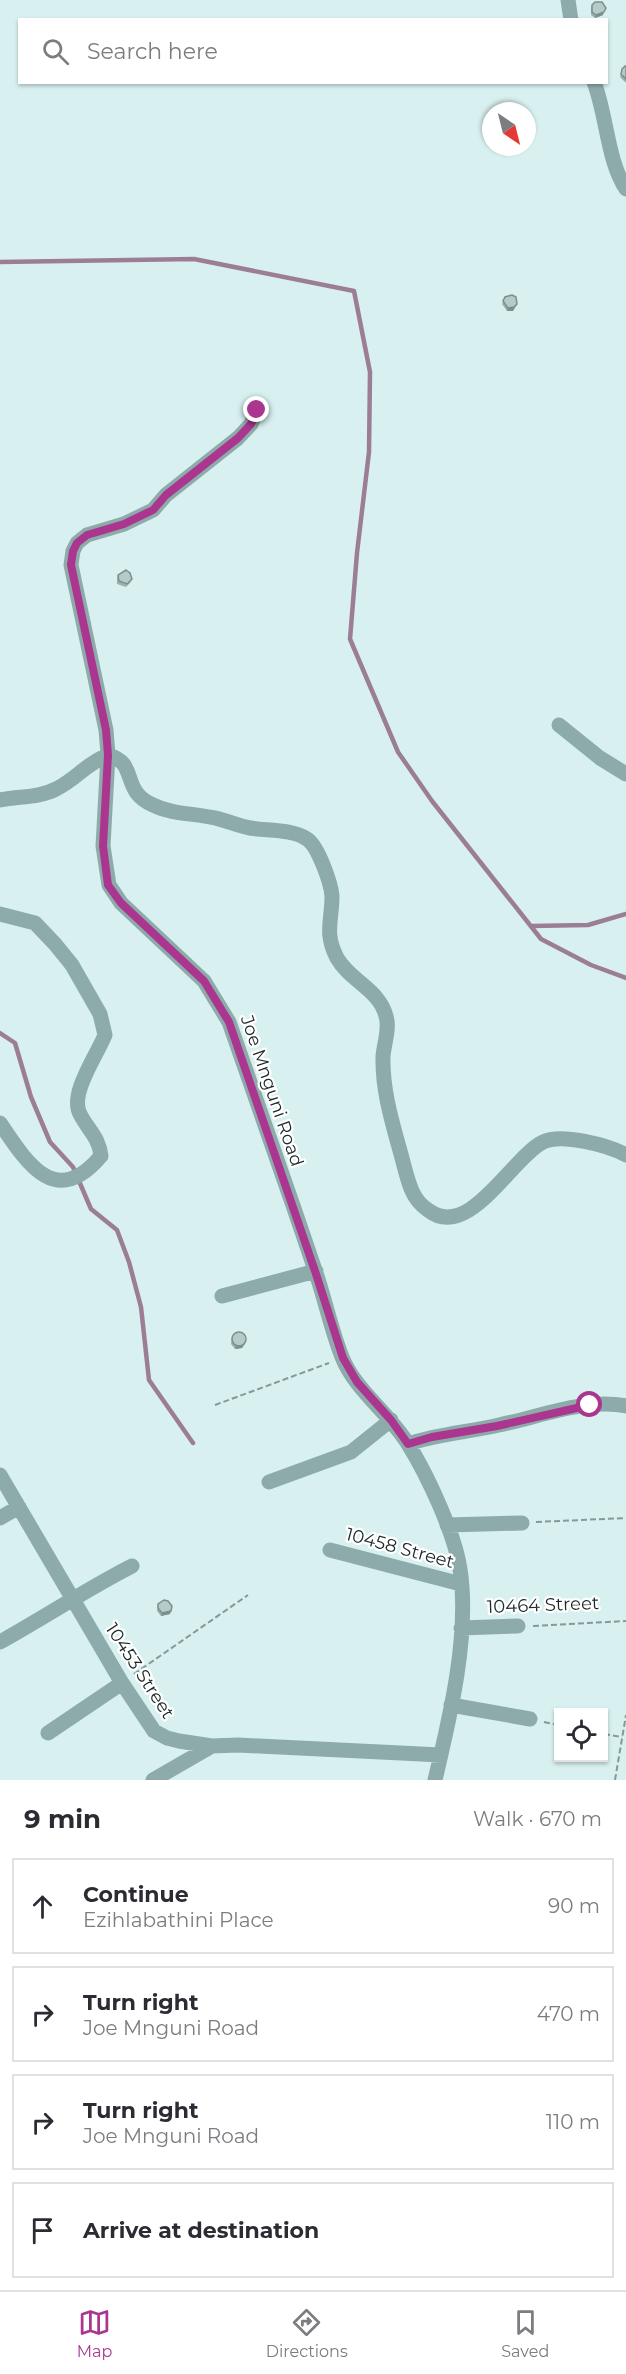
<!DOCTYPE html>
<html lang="en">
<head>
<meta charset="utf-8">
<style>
  body { margin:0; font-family:Montserrat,sans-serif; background:#f2f2f3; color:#2b2b33 }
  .controls { position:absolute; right:18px; bottom:18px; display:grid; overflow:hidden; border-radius:0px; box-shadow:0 2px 4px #0004 }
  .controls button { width:54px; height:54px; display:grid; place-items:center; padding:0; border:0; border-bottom:2px solid #e1e1e2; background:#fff; color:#2b2b33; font:30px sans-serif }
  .compass { position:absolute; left:482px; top:102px; width:54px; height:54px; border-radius:50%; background:#fff; box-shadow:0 2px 4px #0004; rotate:145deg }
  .stop { position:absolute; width:18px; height:18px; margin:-14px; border:4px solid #aa368f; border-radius:50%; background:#fff }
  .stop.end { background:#aa368f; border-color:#fff; box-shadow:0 2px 6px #0008 }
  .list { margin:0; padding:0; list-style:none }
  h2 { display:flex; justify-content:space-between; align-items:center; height:78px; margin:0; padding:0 24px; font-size:26px }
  h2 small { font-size:20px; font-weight:400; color:#7c7c81 }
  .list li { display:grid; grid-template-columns:39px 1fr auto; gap:18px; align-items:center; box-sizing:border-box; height:96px; margin:0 12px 12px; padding:0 12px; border:2px solid #e1e1e2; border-radius:0px }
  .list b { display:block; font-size:22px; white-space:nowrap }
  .list p { margin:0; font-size:20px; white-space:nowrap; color:#7c7c81 }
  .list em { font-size:20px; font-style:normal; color:#7c7c81 }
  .icon { flex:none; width:33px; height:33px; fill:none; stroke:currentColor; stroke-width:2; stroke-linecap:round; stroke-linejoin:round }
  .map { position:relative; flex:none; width:626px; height:1780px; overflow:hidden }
  .search { position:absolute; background:#fff; box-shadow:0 2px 4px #0004; left:18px; right:18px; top:18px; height:66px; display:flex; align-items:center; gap:15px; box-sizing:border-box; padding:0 21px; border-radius:0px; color:#7c7c81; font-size:22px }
  .sheet { height:510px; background:#fff }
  nav { display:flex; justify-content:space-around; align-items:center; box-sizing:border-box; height:84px; border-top:2px solid #e1e1e2; background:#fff; font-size:16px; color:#7c7c81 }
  nav a { display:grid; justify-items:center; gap:3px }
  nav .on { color:#aa368f }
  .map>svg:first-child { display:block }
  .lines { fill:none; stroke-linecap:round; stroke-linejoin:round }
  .stream { stroke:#9c7e94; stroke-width:4.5 }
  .path { stroke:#869898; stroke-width:2; stroke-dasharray:6 3; stroke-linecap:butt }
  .minor { stroke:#8eabab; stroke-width:15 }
  .wall { fill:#9aafae }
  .shaded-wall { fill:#7d8e8d }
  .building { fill:#b3cbca; stroke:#7d8e8d; stroke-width:1.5 }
  .route { stroke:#aa368f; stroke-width:8 }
  .labels { text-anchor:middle; stroke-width:4.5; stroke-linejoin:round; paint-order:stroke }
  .street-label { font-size:18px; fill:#202a2a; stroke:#fff }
</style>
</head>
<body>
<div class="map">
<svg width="626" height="1780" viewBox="0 0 626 1780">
  <rect width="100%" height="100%" fill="#d8f1f0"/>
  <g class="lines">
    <path class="stream" d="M0 262 194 259 354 291 370 372 369 452 357 553 350 639 398 752 432 801 541 939 591 965 626 978
      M531 926 588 925 626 914
      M0 1033 15 1043 31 1097 50 1142 73 1167 91 1209 117 1230 129 1262 141 1307 149 1380 193 1443"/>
    <path class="path" d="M215 1405 329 1363
      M536 1522 626 1518
      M533 1626 626 1621
      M134 1674 248 1595
      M544 1722 558 1725
      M604 1734 622 1737
      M615 1780 626 1715"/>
    <path class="minor" d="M568 0 571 20
      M594 82C607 116 607 160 626 189
      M257 410 251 424 238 438 166 495 153 510 124 524 87 535 77 543 73 551 71 565 106 730 108 755 103 846 109 885 121 903 204 981 229 1022C258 1104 287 1187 315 1270 325 1299 331 1329 342 1357 355 1390 389 1413 408 1444 427 1474 455 1534 460 1569 470 1634 450 1717 435 1780
      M559 725 600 758 626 774
      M0 800C19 796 39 798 56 789 77 779 85 764 108 755 139 763 120 791 153 805 173 815 198 813 219 819 230 822 239 826 250 828 267 831 292 829 307 839 318 846 331 883 332 896 332 921 324 933 337 958 350 981 379 989 386 1016 390 1028 384 1044 383 1056 382 1091 393 1125 402 1158 405 1169 408 1183 413 1193 416 1199 422 1206 428 1210 469 1242 512 1157 543 1142 561 1133 608 1145 626 1155
      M0 914 35 923 55 944 72 965 100 1014 105 1035C97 1055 69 1094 80 1114 88 1130 99 1137 101 1156 56 1209 28 1165 0 1123
      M222 1296 316 1271
      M408 1444C438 1434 469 1432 499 1425 539 1417 585 1398 626 1406
      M0 1475 122 1683 154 1731 167 1738 179 1741 212 1746 238 1745 441 1755
      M269 1482 351 1452 391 1420
      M0 1518 19 1507
      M447 1525 522 1523
      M330 1550 461 1584
      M461 1628 518 1626
      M0 1642C45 1617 87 1589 132 1566
      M451 1705 530 1719
      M48 1733 122 1683
      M153 1780 212 1746"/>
  </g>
  <path class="wall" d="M592 5 603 15 595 18 591 15V8Z
    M626 66V82H625L620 77 622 69Z
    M505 297 517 304 513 311H507L502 304Z
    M118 575 132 579 130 583 126 587 117 584V578Z
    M232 1336 245 1344 242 1348 235 1349 231 1344Z
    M158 1604 170 1614 161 1616 157 1611Z"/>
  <path class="shaded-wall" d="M604 12 603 15 595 18 596 15Z
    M517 304 513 311H507L508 308Z
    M246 1341 242 1348 235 1349 236 1346Z
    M171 1611 170 1614 161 1616 162 1613Z"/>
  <path class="building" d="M595 2H602L606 8 604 12 596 15 592 12V5Z
    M625 66H626V79L621 74 622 69Z
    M512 295 516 297 517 304 514 307 508 308 503 301 505 297Z
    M126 570 130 573 132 579 127 584 119 581 118 575Z
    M232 1339a7 7 0 1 1 14 0a7 7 0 1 1-14 0Z
    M164 1600 168 1601 172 1606 171 1611 162 1613 158 1608V1604Z"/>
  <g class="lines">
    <path class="route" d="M257 410 251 424 238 438 166 495 153 510 124 524 87 535 77 543 73 551 71 565 106 730 108 755 103 846 108 885 121 903 204 981 229 1022 315 1271 343 1358 357 1382 391 1420 408 1444 432 1437 497 1426 590 1405"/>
  </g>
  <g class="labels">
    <g class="street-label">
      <text transform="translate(272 1091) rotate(71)" y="6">Joe Mnguni Road</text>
      <text transform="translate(400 1548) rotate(15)" y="6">10458 Street</text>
      <text transform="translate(543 1605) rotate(-2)" y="6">10464 Street</text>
      <text transform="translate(140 1671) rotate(57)" y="6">10453 Street</text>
    </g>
  </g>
</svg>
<div class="controls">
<button><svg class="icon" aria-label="locate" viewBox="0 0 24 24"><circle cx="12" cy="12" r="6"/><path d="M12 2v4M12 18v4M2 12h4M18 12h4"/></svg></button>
</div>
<svg class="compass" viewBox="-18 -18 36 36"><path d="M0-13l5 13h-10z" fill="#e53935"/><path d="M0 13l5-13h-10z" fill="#7c7c81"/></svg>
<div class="stop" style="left:590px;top:1405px"></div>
<div class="stop end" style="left:257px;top:410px"></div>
<div class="search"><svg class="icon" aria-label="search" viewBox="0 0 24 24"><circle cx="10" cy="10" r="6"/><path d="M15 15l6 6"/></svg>Search here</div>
</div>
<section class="sheet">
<h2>9 min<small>Walk · 670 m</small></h2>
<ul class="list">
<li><svg class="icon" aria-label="ahead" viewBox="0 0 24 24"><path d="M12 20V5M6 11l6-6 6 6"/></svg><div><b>Continue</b><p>Ezihlabathini Place</p></div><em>90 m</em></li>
<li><svg class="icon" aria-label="right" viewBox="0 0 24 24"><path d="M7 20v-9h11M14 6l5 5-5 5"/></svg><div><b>Turn right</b><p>Joe Mnguni Road</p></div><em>470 m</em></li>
<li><svg class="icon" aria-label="right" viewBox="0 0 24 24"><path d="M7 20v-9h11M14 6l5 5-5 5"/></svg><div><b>Turn right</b><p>Joe Mnguni Road</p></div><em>110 m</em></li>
<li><svg class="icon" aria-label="arrive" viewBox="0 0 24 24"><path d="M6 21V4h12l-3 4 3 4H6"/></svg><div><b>Arrive at destination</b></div></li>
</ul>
</section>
<nav>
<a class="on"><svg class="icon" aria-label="map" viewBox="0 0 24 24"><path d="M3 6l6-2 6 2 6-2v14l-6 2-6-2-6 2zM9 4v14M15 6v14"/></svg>Map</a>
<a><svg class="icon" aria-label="directions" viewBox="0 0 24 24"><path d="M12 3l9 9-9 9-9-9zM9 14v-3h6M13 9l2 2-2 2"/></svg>Directions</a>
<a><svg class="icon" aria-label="saved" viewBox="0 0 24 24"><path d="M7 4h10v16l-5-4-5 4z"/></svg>Saved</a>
</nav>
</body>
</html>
